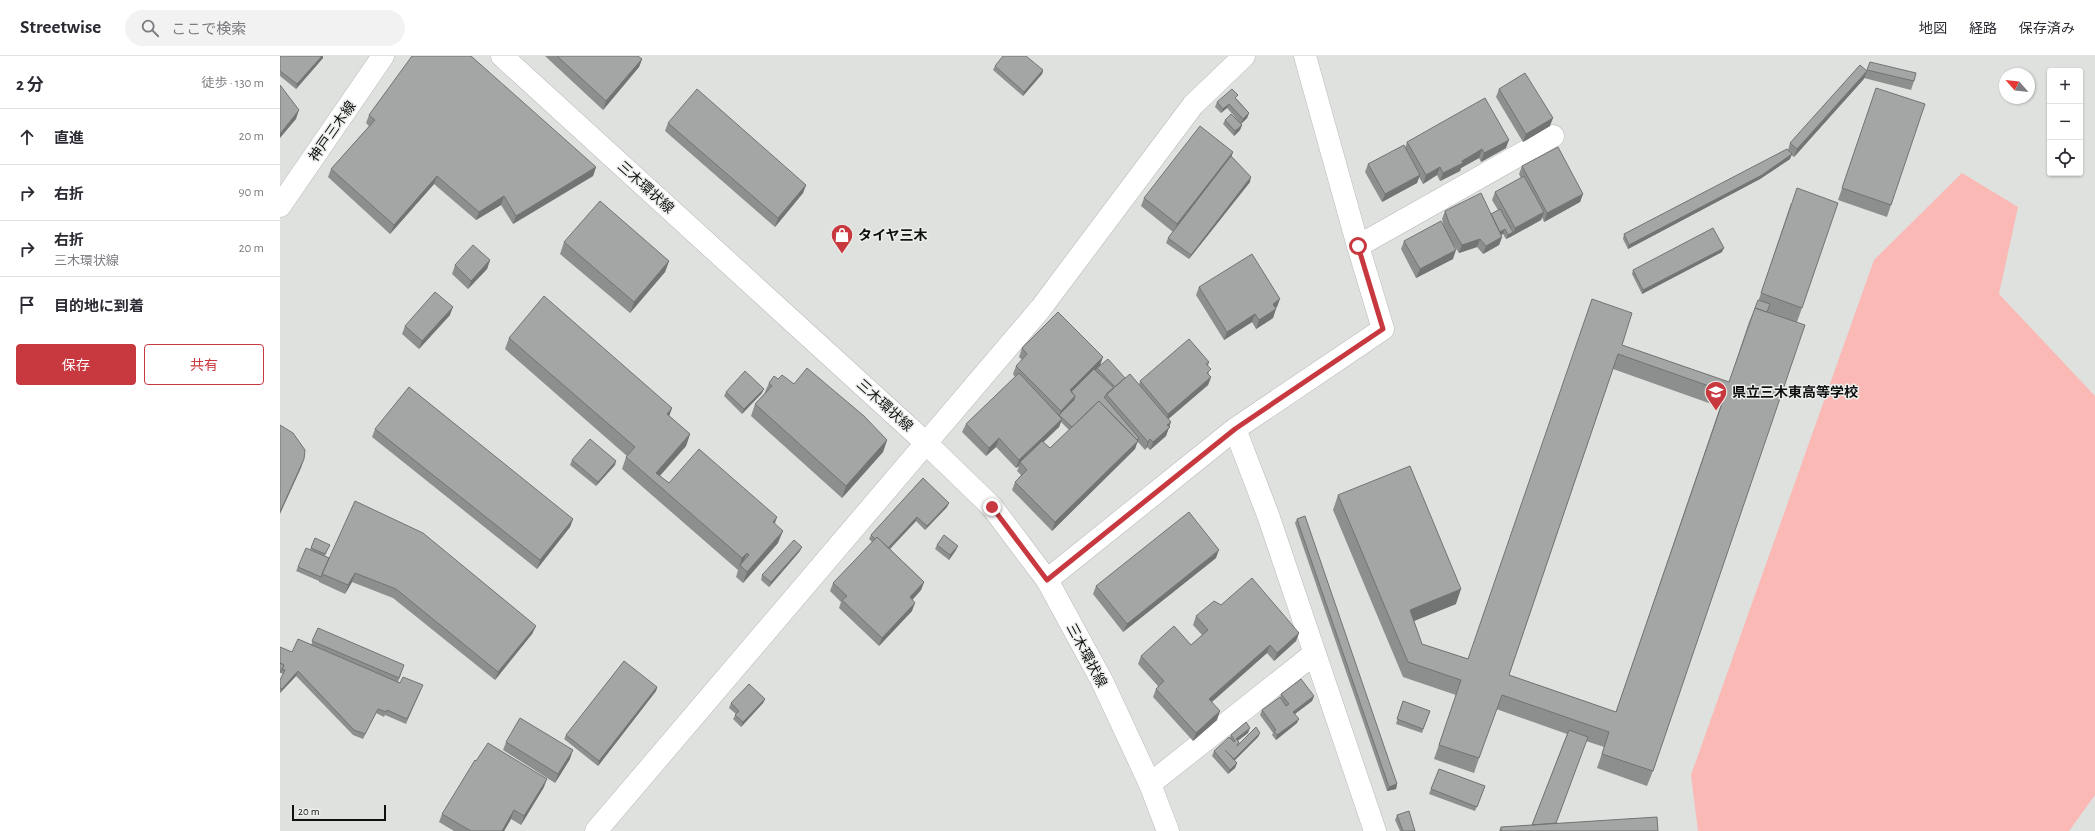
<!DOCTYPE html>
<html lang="ja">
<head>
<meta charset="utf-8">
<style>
  body { margin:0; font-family:"Alegreya Sans","Noto Sans JP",sans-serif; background:#f2f2f3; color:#2b2b33 }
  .controls { position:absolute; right:12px; top:12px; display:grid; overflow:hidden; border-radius:4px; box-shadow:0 1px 3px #0004 }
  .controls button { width:36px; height:36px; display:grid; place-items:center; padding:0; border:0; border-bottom:1px solid #e1e1e2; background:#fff; color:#2b2b33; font:20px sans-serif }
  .compass { position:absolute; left:1719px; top:12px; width:36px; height:36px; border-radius:50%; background:#fff; box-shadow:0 1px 3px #0004; rotate:297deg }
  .scale { position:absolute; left:12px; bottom:10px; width:94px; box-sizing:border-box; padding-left:4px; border:2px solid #0f100f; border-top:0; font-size:11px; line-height:14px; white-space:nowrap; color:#0f100f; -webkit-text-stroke:3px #ebeeeb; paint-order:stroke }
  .stop { position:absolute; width:12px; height:12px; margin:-9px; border:3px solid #c8393f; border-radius:50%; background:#fff }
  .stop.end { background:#c8393f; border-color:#fff; box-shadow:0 1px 4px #0008 }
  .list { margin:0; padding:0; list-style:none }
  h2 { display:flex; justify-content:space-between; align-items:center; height:52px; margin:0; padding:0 16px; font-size:17px }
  h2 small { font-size:13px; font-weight:400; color:#7c7c81 }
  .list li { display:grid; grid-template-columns:26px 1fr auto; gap:12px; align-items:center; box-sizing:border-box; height:56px; padding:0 16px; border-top:1px solid #e1e1e2 }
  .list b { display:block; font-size:15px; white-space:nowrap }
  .list p { margin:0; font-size:13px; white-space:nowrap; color:#7c7c81 }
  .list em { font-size:13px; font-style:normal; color:#7c7c81 }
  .actions { display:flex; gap:8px; padding:12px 16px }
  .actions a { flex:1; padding:9px 0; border:1px solid #c8393f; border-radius:4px; text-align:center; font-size:14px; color:#c8393f }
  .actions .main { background:#c8393f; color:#fff }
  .icon { flex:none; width:22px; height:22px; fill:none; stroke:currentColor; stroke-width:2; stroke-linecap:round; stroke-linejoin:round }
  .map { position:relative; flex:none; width:1815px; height:775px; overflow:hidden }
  header { display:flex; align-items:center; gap:24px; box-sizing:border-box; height:56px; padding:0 20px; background:#fff; border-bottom:1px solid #e1e1e2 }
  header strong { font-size:19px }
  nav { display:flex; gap:22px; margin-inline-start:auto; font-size:14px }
  .search { width:280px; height:36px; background:#f2f2f3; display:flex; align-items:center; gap:10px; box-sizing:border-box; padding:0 14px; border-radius:22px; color:#7c7c81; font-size:15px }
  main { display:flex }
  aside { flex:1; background:#fff }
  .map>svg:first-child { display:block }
  .green { fill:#fbb9b5 }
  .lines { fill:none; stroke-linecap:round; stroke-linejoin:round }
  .minor-casing { stroke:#b7b9b7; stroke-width:23 }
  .major-casing { stroke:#b7b9b7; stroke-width:23 }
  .minor { stroke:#fff; stroke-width:22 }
  .major { stroke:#fff; stroke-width:22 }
  .wall { fill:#8c8f8d; fill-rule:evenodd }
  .shaded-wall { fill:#727473 }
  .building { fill:#a3a6a4; stroke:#727473; fill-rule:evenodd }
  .route { stroke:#c8393f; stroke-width:5 }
  .labels { text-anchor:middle; stroke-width:3; stroke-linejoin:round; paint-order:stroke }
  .street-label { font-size:14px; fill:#0f100f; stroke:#ebeeeb }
  .poi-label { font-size:14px; font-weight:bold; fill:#0f100f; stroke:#ebeeeb; text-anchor:start }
</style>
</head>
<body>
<header>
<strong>Streetwise</strong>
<div class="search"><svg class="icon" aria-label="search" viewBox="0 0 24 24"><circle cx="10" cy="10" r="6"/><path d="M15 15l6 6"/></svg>ここで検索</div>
<nav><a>地図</a><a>経路</a><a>保存済み</a></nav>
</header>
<main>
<aside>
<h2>2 分<small>徒歩 · 130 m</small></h2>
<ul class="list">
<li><svg class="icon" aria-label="ahead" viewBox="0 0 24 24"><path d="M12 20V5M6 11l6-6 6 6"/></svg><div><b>直進</b></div><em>20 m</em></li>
<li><svg class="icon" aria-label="right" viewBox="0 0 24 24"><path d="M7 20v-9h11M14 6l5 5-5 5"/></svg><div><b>右折</b></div><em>90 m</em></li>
<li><svg class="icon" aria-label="right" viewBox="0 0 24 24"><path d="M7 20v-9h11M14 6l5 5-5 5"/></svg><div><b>右折</b><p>三木環状線</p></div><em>20 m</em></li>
<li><svg class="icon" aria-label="arrive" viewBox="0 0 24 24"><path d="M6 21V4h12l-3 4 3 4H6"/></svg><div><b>目的地に到着</b></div></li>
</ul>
<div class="actions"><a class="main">保存</a><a>共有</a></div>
</aside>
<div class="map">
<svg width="1815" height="775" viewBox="0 0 1815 775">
  <rect width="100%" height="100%" fill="#dee1de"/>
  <path class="green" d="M1682 117 1738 151 1719 238 1815 340V739L1789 775H1418L1411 719 1594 204Z"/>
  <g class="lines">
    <g class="minor-casing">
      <path id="minor" d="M1078 190 1273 80
        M955 373 988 459 1095 775
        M767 524 955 373 1103 273 1078 190 1025 0
        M870 728 1035 597
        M316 775 761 252 913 49 964 0"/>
    </g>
    <g class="major-casing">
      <path id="major" d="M222 0 646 387 712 451 767 524 822 625 870 728 888 775
        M0 150 103 0"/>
    </g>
    <use href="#minor" class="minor"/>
    <use href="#major" class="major"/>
  </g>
  <path class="wall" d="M0 0H43V2L16 33 0 20Z
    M265 0H358L362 3 359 11 323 54Z
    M1590 6 1634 25 1631 34 1584 22 1514 101 1511 99 1510 103 1480 123 1348 193 1343 183 1344 178 1508 94 1510 87 1587 14Z
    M715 10 763 14 762 18 743 40 713 14Z
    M1219 33 1270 70 1243 86 1216 41Z
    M957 43 969 57 967 62 961 68 947 52 941 57 935 51 937 46Z
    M1592 44 1611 149 1607 161 1558 144Z
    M89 59 316 111 313 120 233 168 221 149 196 164 154 128 110 178 48 121 51 113 89 70 86 67Z
    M945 64 962 69 960 74 954 80 943 68Z
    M388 67 526 129 523 137 495 171 385 75Z
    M1127 86 1226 92 1201 106 1199 102 1181 112 1180 115 1160 125 1157 119 1143 128 1139 121 1137 127 1102 146 1085 116 1088 108 1125 92Z
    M953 96 951 100 970 126 909 203 886 187 888 182 893 176 861 150 864 142Z
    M1242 110 1303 138 1300 146 1264 166 1262 161 1261 164 1232 180 1226 183 1223 178 1221 179 1222 181 1219 189 1203 198 1197 191 1179 197 1171 185 1173 203 1136 222 1121 193 1124 185 1164 172 1162 163 1165 155 1211 158 1218 154 1212 144 1215 136 1241 122 1239 118Z
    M1511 147 1522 252 1517 266 1373 715 1367 730 1317 712 1324 691 1306 685 1276 767 1378 775H1219L1221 771 1252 769 1287 678 1216 653 1194 717 1154 703 1176 639 1123 621 1053 454 1058 439 1176 548 1134 565 1142 588 1188 603 1342 289 1449 326 1469 266 1475 252 1478 246ZM1333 313 1440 351 1336 656 1229 619Z
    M284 186 389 205 385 216 350 257 280 198Z
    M1442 196 1362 238 1352 218 1353 214Z
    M210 204 207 213 188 233 172 218 175 209Z
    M919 231 997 251 995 252 993 262 976 273 972 266 944 284 916 239Z
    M170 259 139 293 122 278 125 270Z
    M229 282 392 352 389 360 410 378 406 390 380 420 389 427 494 468 498 487 463 527 456 521 458 514 342 413 346 401 347 400 225 293Z
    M742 292 820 309 859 329 860 325 929 306 928 310 929 319 931 321 928 329 888 363 889 371 886 380 870 394 867 391 865 394 858 386 856 388 855 393 772 475 732 434 735 426 741 419 737 415 739 410 736 412 716 391 706 400 682 376 686 368 735 321 733 318 736 310 742 304 739 301ZM781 366 789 374 770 392 763 386 779 371Z
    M498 323 514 328 607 384 603 396 562 442 471 360 475 348 484 338 489 327Z
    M446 336 482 337 462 358 444 340Z
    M95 373 293 463 290 471 257 513 92 381Z
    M292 404 335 409 316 430 290 409Z
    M643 422 667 451 645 474 636 465 610 493 644 526 641 534 632 544V555L599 590 559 552 561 546 550 535 553 527 592 486 589 483 591 479Z
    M1017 463 1117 728 1116 733 1107 735 1015 467Z
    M35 482 48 493 45 500 49 502 256 570 252 578 215 624 113 542 72 526 65 538 39 526V525L16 515 18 511 30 494Z
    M657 489 676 494 669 504 655 493Z
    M520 495 489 531 481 524 482 519Z
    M936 502 843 576 813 538 816 530Z
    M941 549 1019 577 1016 585 994 605 987 597 932 646 937 664 913 685 873 641 876 633 878 630 858 608 861 600 911 589 922 579 913 569 916 560Z
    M38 572 121 618 118 626 141 634 126 668 105 659 104 661 96 657 83 683 73 679 16 620 0 637V624L3 618 1 617 0 591 12 596 31 589Z
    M377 631 376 635 318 710 284 683 286 679Z
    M1001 638 1034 640 1032 645 1015 658 1017 667 996 684 992 679 993 677 980 659 982 654 1000 642Z
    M485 643 483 647 461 671 453 663 456 658 449 652 451 647Z
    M1123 645 1150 655 1142 677 1116 668Z
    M968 677 958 684V689L980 677 978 681 954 705 957 707 955 712 948 718 932 700 934 695 950 681 951 679Z
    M226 686 290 703 275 727 223 694Z
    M1159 713 1205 730 1195 755 1149 738Z
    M264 731 241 769 231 763 224 775H174L159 766 162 758Z
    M1117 759 1135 775H1120L1115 764Z"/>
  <path class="shaded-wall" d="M42 0H43V2L16 33 17 28Z
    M362 3 359 11 323 54 326 45Z
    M763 14 762 18 743 40 744 36Z
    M1587 15 1584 23 1514 101 1517 93Z
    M949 48 947 52 941 57 943 53Z
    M19 54 16 63 0 82V78Z
    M969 57 967 62 961 68 963 63Z
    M1273 62 1270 70 1243 86 1246 78Z
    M962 69 960 74 954 80 955 75Z
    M1229 84 1226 92 1201 106 1204 97Z
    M1202 93 1199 102 1181 112 1180 115 1160 125 1163 117Z
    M953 96 950 105 894 176 897 168Z
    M1512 98 1510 103 1480 123 1348 193 1349 189Z
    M316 111 313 120 233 168 236 160Z
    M1160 111 1157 119 1143 128 1146 119Z
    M1140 119 1137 127 1102 146 1105 138Z
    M157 120 154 128 110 178 114 169Z
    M971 121 970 126 909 203 911 199Z
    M526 129 523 137 495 171 498 162Z
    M1303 138 1300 146 1264 166 1267 157Z
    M224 140 221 149 196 164 199 156Z
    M1264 156 1261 164 1232 180 1235 172Z
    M1225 173 1223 178 1218 180 1219 176Z
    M1233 176 1232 180 1226 183 1228 179Z
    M1222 181 1219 189 1203 198 1206 190Z
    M1200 183 1197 191 1179 197 1182 189Z
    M1444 192 1442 196 1362 238 1363 234Z
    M1176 194 1173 203 1136 222 1140 213Z
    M210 204 207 213 188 233 191 225Z
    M389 205 385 216 350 257 354 246Z
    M1000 243 997 251 990 256 993 248Z
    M173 251 170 259 139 293 142 285Z
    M996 253 993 262 976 273 979 264Z
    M975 258 972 266 944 284 947 276Z
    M823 301 820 310 817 312 816 314 790 340V334Z
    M931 321 928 329 885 366 888 358Z
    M484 333 482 337 462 358 464 353Z
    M795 340 792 348 779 359 781 355Z
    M392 352 388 363 387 358Z
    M782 363 779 371 741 408 740 406 739 410 736 412 739 404Z
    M891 366 886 380 870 394 873 386 887 369Z
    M410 378 406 390 374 426 376 417Z
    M719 382 716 391 706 400 709 392Z
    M859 382 855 393 772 475 775 466Z
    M870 383 867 391 865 394 868 386Z
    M607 384 603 396 562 442 566 430Z
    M24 403 21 412 0 458V456Z
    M336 405 335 409 316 430 318 426Z
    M669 447 667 451 645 474 647 470Z
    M497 461 493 473V466Z
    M637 461 636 465 605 498 607 494Z
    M293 463 290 471 257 513 260 504Z
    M503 475 498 487 463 527 467 516Z
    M678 490 676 494 669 504 670 499Z
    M522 491 520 495 489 531 491 526Z
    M939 494 936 502 843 576 847 568Z
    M467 497 462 508 460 509 458 514 462 502Z
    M75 517 72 526 65 538 68 529Z
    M644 526 641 534 627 550 630 541Z
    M1181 533 1176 548 1124 569 1130 554Z
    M635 547 632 555 599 590 602 582Z
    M256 570 252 578 215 624 218 616Z
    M1019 577 1016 585 994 605 997 597Z
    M990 589 987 597 926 651 929 643Z
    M18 615 16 620 0 637 2 633Z
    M377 631 376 635 318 710 319 705Z
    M1034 640 1032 645 1012 660 1013 656Z
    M485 643 483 647 461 671 463 666Z
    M940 655 937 664 913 685 916 677Z
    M1019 663 1017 667 996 684 997 679Z
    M970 672 968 677 955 687 956 683Z
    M980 677 978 681 952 707 954 703Z
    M293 694 290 703 275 727 278 718Z
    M957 707 955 712 948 718 950 714Z
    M267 723 264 731 241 769 244 760Z
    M1117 728 1116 733 1107 735 1109 731Z
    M234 754 231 763 224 775H222Z"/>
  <path class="building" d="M0 0H42L17 28 0 15Z
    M132 0H191L316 111 236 160 224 140 199 156 157 120 114 169 51 113 95 64 89 59Z
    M277 0H358L362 3 326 45Z
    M723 0H746L763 14 744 36 715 10Z
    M1590 6 1636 17 1634 25 1587 14Z
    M1580 9 1587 15 1517 93 1510 87Z
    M1245 17 1273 62 1246 78 1219 33Z
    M0 29 19 54 0 78Z
    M1596 32 1645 48 1611 149 1562 132Z
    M417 33 526 129 498 162 388 67Z
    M952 33 958 39 955 42 969 57 963 63 949 48 943 53 937 46Z
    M1205 42 1229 84 1204 97 1202 93 1182 105 1183 107 1163 117 1160 111 1146 119 1127 86Z
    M951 58 962 69 955 75 945 64Z
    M920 70 953 96 897 168 864 142Z
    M1124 89 1140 119 1105 138 1088 108Z
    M1278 91 1303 138 1267 157 1242 110Z
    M1507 93 1512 98 1482 119 1349 189 1344 178Z
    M951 100 971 121 911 199 888 182Z
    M1244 120 1264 156 1235 172 1215 136Z
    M1517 132 1558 147 1522 252 1481 237Z
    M1201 137 1222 181 1206 190 1200 183 1182 189 1169 167 1165 155Z
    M320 145 389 205 354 246 284 186Z
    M1220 153 1233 176 1228 179 1225 173 1220 176 1211 158Z
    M1161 165 1176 194 1140 213 1124 185Z
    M1433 172 1444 192 1363 234 1353 214Z
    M193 189 210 204 191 225 175 209Z
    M972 198 1000 243 993 248 996 253 979 264 975 258 947 276 919 231Z
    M155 236 173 251 142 285 125 270Z
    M264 240 392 352 387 358 410 378 376 417 389 427 419 393 497 461 493 466 503 475 467 516 460 509 469 499 467 497 462 502 346 401 355 391 229 282Z
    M1312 243 1352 257 1342 289 1449 326 1475 252 1525 269 1373 715 1322 698 1329 676 1222 639 1199 702 1159 689 1181 624 1128 606 1058 439 1130 410 1181 533 1130 554 1142 588 1188 603ZM1338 298 1446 336 1336 656 1229 619Z
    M1478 244 1490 248 1487 256 1475 252Z
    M778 256 823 301 790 334 795 340 781 355 736 310 747 298 742 292Z
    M909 283 929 306 926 308 931 313 927 317 931 321 888 358 860 325Z
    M828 303 845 322 835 331 817 312Z
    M527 312 584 360 607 384 566 430 475 348 492 330 489 327 494 320 498 323 502 319 514 328Z
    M814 313 834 332 824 341 859 382 857 384 819 345 792 371 779 359 794 344 795 340 791 336Z
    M465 315 484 333 464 353 446 336Z
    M739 317 782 363 739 404 719 382 709 392 686 368Z
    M850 318 891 366 887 369 890 371 873 386 870 383 868 386 826 338Z
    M129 331 293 463 260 504 95 373Z
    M819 345 858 385 775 466 735 426 747 414 740 406 762 385 770 392Z
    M0 369 13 377 25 394 24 403 0 456Z
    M310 383 336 405 318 426 292 404Z
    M643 422 669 447 647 470 637 461 608 492 597 481 595 483 591 479Z
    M75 445 143 477 256 570 218 616 116 533 75 517 68 529 42 518Z
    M909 456 939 494 847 568 816 530Z
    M1025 460 1117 728 1109 731 1017 463Z
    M664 479 678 490 670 499 657 489Z
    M597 481 644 526 630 541 635 547 602 582 562 544 567 540 553 527Z
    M35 482 50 489 45 498 31 492Z
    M514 484 522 491 491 526 482 519Z
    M26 492 49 502 41 521 18 511Z
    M972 522 1019 577 997 597 990 589 929 643 940 655 916 677 876 633 884 625 861 600 894 570 911 589 928 574 916 560 934 545 941 549Z
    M38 572 124 609 119 622 32 585Z
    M18 583 120 627 123 621 143 629 127 663 107 654 106 656 98 653 85 678 74 674 18 615 2 633 0 632V624L5 614 2 613 4 609 0 607V591L12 596Z
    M344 605 377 631 319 705 286 679Z
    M0 607 4 609 0 617Z
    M1021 623 1034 640 1013 656 1019 663 997 679 994 675 996 674 982 654 1000 641 1006 650 1009 648 1001 638Z
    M469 628 485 643 463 666 455 659 459 655 451 647Z
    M1123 645 1150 655 1143 673 1117 663Z
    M240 662 293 694 278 718 226 686Z
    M966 666 970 672 956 683 959 686 957 690 976 671 980 677 954 703 945 694 957 707 950 714 934 695 949 681 954 686 955 685 951 679Z
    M1289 674 1308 681 1276 767 1252 769Z
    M208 687 267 723 244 760 234 754 222 775H191L162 758 195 704 196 705Z
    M1159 713 1205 730 1197 751 1151 733Z
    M1129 755 1135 775H1123L1117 759Z
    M1377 761 1378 775H1221V771Z"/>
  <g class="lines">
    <path class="route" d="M712 451 767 524 955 373 1103 273 1078 190"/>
  </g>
  <defs>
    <g id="shop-pin" transform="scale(1.15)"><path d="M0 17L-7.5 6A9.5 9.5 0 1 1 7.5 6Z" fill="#c8393f" stroke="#ebeeeb"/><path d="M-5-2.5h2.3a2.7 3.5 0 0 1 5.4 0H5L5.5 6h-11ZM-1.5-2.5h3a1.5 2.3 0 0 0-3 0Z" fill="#fff"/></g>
    <g id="school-pin" transform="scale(1.15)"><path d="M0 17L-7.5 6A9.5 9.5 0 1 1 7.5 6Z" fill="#c8393f" stroke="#ebeeeb"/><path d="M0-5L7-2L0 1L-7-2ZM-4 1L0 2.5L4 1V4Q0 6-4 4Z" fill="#fff"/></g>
  </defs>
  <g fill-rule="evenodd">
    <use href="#shop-pin" x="562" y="179"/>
    <use href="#school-pin" x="1436" y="336"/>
  </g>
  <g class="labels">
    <g class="street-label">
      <text transform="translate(52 75) rotate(-55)" y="5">神戸三木線</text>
      <text transform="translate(366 131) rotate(42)" y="5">三木環状線</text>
      <text transform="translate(605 349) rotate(42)" y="5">三木環状線</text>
      <text transform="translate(807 599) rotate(62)" y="5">三木環状線</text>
    </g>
    <g class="poi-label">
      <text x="578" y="184">タイヤ三木</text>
      <text x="1452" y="341">県立三木東高等学校</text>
    </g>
  </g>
</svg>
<div class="controls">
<button>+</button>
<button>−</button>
<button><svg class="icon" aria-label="locate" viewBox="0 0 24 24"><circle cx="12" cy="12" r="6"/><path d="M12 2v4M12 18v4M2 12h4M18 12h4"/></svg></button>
</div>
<svg class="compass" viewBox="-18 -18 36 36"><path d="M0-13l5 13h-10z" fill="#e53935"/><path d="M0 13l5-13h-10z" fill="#7c7c81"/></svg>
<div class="scale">20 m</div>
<div class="stop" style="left:1078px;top:190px"></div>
<div class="stop end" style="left:712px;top:451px"></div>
</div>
</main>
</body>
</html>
